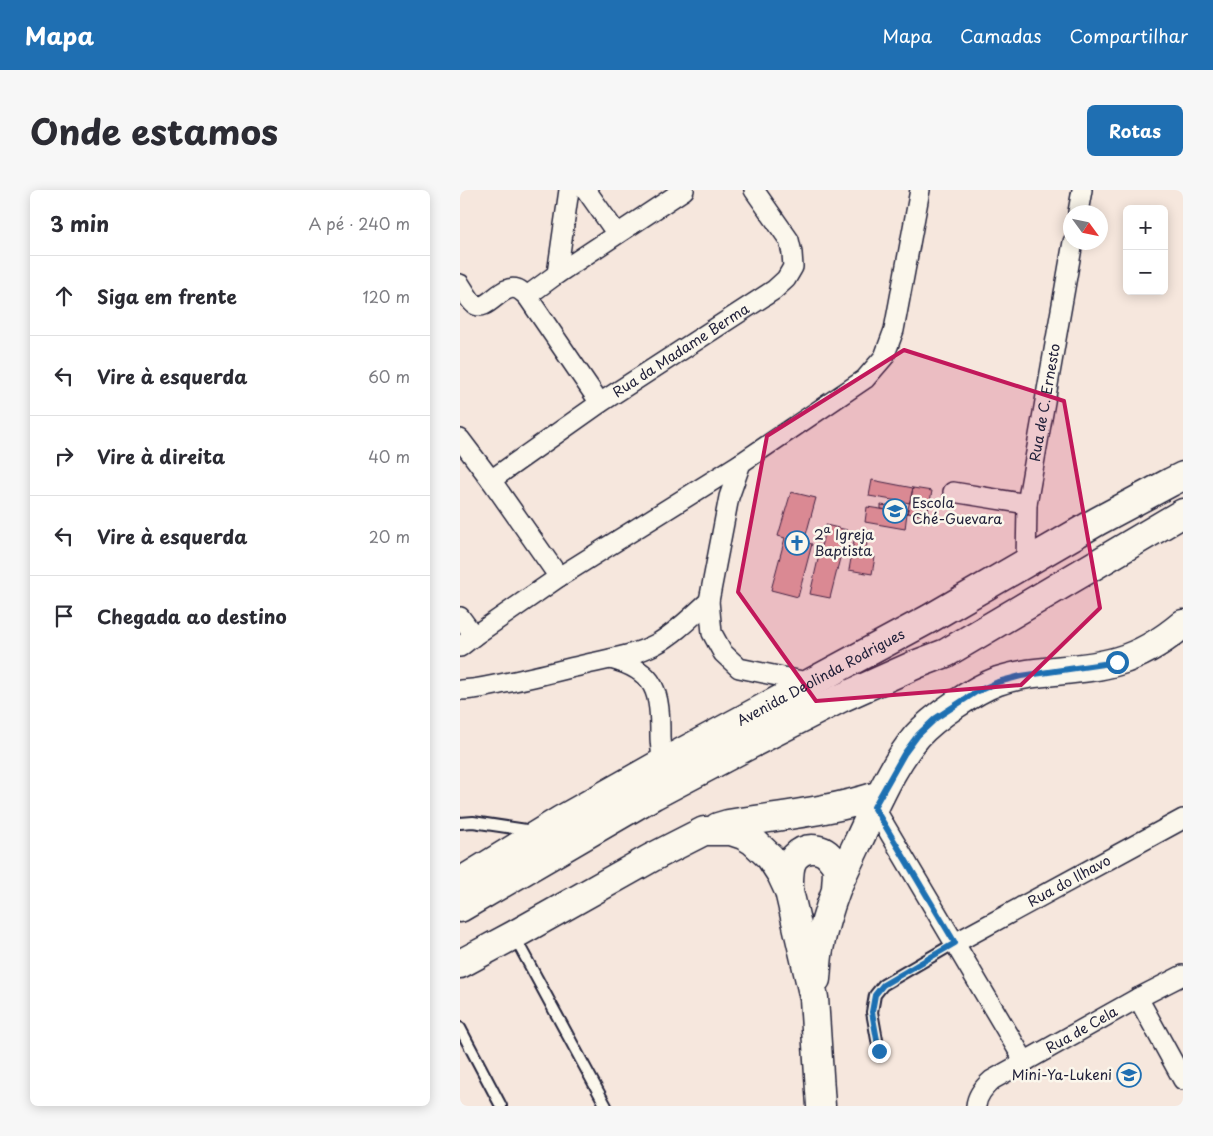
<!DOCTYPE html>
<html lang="pt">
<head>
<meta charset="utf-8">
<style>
  body { margin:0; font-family:"Playpen Sans",sans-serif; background:#f7f7f7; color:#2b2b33 }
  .controls { position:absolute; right:15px; top:15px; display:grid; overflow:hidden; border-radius:8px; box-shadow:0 2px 12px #0003 }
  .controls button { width:45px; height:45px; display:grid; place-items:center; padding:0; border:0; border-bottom:1px solid #e1e1e2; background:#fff; color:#2b2b33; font:25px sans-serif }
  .compass { position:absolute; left:603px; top:15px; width:45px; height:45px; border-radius:50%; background:#fff; box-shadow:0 2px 12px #0003; rotate:123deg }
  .stop { position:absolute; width:15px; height:15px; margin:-11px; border:4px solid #1f6fb2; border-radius:50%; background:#fff }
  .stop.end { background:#1f6fb2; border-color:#fff; box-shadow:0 1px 5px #0008 }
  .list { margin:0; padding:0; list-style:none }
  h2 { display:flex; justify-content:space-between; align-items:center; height:65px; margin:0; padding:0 20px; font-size:21px }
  h2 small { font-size:16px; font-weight:400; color:#7c7c81 }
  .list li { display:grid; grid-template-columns:32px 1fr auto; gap:15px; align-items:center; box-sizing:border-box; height:80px; padding:0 20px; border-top:1px solid #e1e1e2 }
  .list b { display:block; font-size:19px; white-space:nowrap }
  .list em { font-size:16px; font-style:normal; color:#7c7c81 }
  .icon { flex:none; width:28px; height:28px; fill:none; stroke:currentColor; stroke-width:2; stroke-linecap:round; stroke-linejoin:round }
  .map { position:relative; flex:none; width:723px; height:916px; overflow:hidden; border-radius:8px }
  header { display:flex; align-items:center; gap:30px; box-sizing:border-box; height:70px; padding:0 25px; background:#1f6fb2; color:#fff }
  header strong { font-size:24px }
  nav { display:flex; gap:28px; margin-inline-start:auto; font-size:18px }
  .intro { display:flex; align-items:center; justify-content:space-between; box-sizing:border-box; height:120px; padding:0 30px }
  h1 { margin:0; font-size:35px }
  .button { padding:12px 22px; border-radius:8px; background:#1f6fb2; color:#fff; font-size:18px; font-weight:700 }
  main { display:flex; gap:30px; padding:0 30px }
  aside { flex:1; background:#fff; border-radius:8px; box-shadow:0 2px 12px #0003 }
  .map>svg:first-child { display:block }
  .building { fill:#e0a5a2; stroke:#22223b }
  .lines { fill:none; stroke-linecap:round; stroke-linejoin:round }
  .lane-casing { stroke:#22223b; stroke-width:14 }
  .street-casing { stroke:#22223b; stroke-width:22 }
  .secondary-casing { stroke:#22223b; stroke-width:31 }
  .highway-casing { stroke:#22223b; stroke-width:31 }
  .lane { stroke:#fbf7ec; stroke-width:10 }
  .street { stroke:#fbf7ec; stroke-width:19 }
  .secondary { stroke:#fbf7ec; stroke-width:28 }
  .highway { stroke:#fbf7ec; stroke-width:28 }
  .route { stroke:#1f6fb2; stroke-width:6 }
  .marked { fill:#c2185b; fill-opacity:0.2; stroke:#c2185b; stroke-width:4; stroke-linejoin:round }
  .labels { text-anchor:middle; stroke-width:5; stroke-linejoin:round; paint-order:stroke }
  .street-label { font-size:14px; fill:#22223b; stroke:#fbf7ec }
  .poi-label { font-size:14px; fill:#22223b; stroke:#fbf7ec; text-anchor:start }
</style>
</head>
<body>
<header>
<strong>Mapa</strong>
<nav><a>Mapa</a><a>Camadas</a><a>Compartilhar</a></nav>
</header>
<div class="intro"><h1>Onde estamos</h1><a class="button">Rotas</a></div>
<main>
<aside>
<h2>3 min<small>A pé · 240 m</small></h2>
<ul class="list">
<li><svg class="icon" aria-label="ahead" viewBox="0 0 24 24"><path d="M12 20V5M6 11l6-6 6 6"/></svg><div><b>Siga em frente</b></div><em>120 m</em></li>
<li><svg class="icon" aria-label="left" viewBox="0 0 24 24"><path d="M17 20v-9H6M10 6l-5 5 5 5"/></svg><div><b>Vire à esquerda</b></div><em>60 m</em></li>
<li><svg class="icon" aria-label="right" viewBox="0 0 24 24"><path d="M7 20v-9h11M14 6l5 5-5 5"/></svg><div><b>Vire à direita</b></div><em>40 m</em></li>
<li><svg class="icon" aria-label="left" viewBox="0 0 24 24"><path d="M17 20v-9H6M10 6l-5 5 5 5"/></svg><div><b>Vire à esquerda</b></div><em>20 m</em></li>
<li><svg class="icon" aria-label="arrive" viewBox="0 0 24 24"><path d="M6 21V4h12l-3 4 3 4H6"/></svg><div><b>Chegada ao destino</b></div></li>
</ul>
</aside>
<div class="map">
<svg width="723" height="916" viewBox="0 0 723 916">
  <rect width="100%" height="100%" fill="#f6e7dd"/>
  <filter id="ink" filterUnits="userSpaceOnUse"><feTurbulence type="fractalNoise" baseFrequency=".02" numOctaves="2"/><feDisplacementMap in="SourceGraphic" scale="10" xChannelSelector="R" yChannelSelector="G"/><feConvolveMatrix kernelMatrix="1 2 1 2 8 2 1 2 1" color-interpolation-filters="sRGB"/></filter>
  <g filter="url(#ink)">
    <path class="building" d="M412 290 453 298 450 313 409 306Z
      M453 298 472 301 467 326 447 323Z
      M331 302 356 308 344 352 352 354 338 407 311 400 325 348 318 346Z
      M421 315 448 319 447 323 421 319Z
      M407 317 447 323 445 339 405 332Z
      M366 335 387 340 370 408 350 404Z
      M395 345 408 347 405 365 415 367 412 384 389 380Z"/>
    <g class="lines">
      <g class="lane-casing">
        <path id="lane" d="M0 633 13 632 73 641
          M54 746 146 916
          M0 838 41 916
          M419 861 412 822 415 805 423 795 495 753"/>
      </g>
      <g class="street-casing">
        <g id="street">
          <path d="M126 0 157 44"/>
          <path d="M618 22 622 0"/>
          <path d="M97 84 109 0"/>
          <path d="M0 94C4 100 9 110 14 114 27 124 41 93 57 99 61 100 64 104 67 106L97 84 224 0"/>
          <path d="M67 106 140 213"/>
          <path d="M0 249 31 290 99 387"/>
          <path d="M281 273 269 307 249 411 252 443 263 463 279 478 352 493"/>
          <path id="s1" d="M31 290 140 213 314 100 326 89 333 77 332 63 329 50 294 0"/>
          <path d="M493 302 567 314"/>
          <path id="s2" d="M566 373 567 314 613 52"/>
          <path d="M0 427 14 446"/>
          <path d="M0 457 14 446 99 387 281 273 405 189 424 167 434 140 460 0"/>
          <path d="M151 469C197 481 200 503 200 546 200 555 202 564 202 573"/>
          <path d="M0 500C15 500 30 496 45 493 71 488 97 481 123 475 148 469 173 466 196 454 216 443 232 426 249 411"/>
          <path d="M414 617 565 872"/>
          <path id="s3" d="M495 753 723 629"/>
          <path d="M678 808 723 890"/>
          <path id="s4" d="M516 916C517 905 524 897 532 890L678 808 723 785"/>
        </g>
      </g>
      <g class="secondary-casing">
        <path id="secondary" d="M258 637 268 634C319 626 372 621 420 605
          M329 701C329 690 328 675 335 667 346 655 364 657 372 670 374 671 376 674 376 676 378 683 376 692 376 700
          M0 774 54 745 191 668 244 641H271L283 645 293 651 310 667 321 684 329 701 354 808 361 916
          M356 789C357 779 357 769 359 759 363 739 369 719 376 700 385 678 396 657 406 635 421 604 435 572 457 546 474 527 514 500 538 491 576 478 619 483 658 471 682 464 704 450 723 434"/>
      </g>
      <g class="highway-casing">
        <g id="highway">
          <path id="s5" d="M0 692 101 630 202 573 469 429 638 331 711 292 723 286"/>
          <path d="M0 718 194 605 287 556 381 508 457 474 486 463 723 323"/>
        </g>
      </g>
      <use href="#lane" class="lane"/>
      <use href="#street" class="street"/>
      <use href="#secondary" class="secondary"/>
      <use href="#highway" class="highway"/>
    </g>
  </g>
  <g class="lines" filter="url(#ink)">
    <path class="route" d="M419 861 412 822 415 805 423 795 495 753 414 617 444 564 458 545 476 528 516 502 538 492 561 486 657 472"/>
  </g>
  <path class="marked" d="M444 160 604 211 640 418 561 495 356 511 278 402 307 246Z"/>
  <defs>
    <g id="school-ring" transform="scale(1.25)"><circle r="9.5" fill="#fbf7ec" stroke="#1f6fb2" stroke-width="1.5"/><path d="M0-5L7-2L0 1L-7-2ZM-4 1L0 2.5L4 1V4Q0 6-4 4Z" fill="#1f6fb2"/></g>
    <g id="church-ring" transform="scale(1.25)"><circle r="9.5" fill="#fbf7ec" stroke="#1f6fb2" stroke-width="1.5"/><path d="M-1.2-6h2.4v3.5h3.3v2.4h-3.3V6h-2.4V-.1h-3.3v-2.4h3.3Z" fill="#1f6fb2"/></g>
  </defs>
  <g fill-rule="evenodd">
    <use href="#school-ring" x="435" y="321"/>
    <use href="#church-ring" x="337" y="353"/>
    <use href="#school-ring" x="669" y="885"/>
  </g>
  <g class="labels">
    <g class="street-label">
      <text dy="5" stroke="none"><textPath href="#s1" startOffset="230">Rua da Madame Berma</textPath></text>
      <text dy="5" stroke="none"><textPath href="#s2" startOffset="162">Rua de C. Ernesto</textPath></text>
      <text dy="5" stroke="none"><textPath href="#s5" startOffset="415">Avenida Deolinda Rodrigues</textPath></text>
      <text dy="5" stroke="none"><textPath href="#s3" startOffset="130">Rua do Ilhavo</textPath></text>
      <text dy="5" stroke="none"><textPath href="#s4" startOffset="134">Rua de Cela</textPath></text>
    </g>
    <g class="poi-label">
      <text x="452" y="318">Escola<tspan x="452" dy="16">Ché-Guevara</tspan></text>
      <text x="354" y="350">2ª Igreja<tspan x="354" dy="16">Baptista</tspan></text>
      <text x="652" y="890" text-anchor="end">Mini-Ya-Lukeni</text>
    </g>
  </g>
</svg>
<div class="controls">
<button>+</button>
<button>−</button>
</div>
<svg class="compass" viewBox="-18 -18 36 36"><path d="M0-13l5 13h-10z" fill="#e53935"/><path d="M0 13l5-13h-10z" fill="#7c7c81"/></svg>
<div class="stop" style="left:657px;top:472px"></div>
<div class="stop end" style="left:419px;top:861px"></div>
</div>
</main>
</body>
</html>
